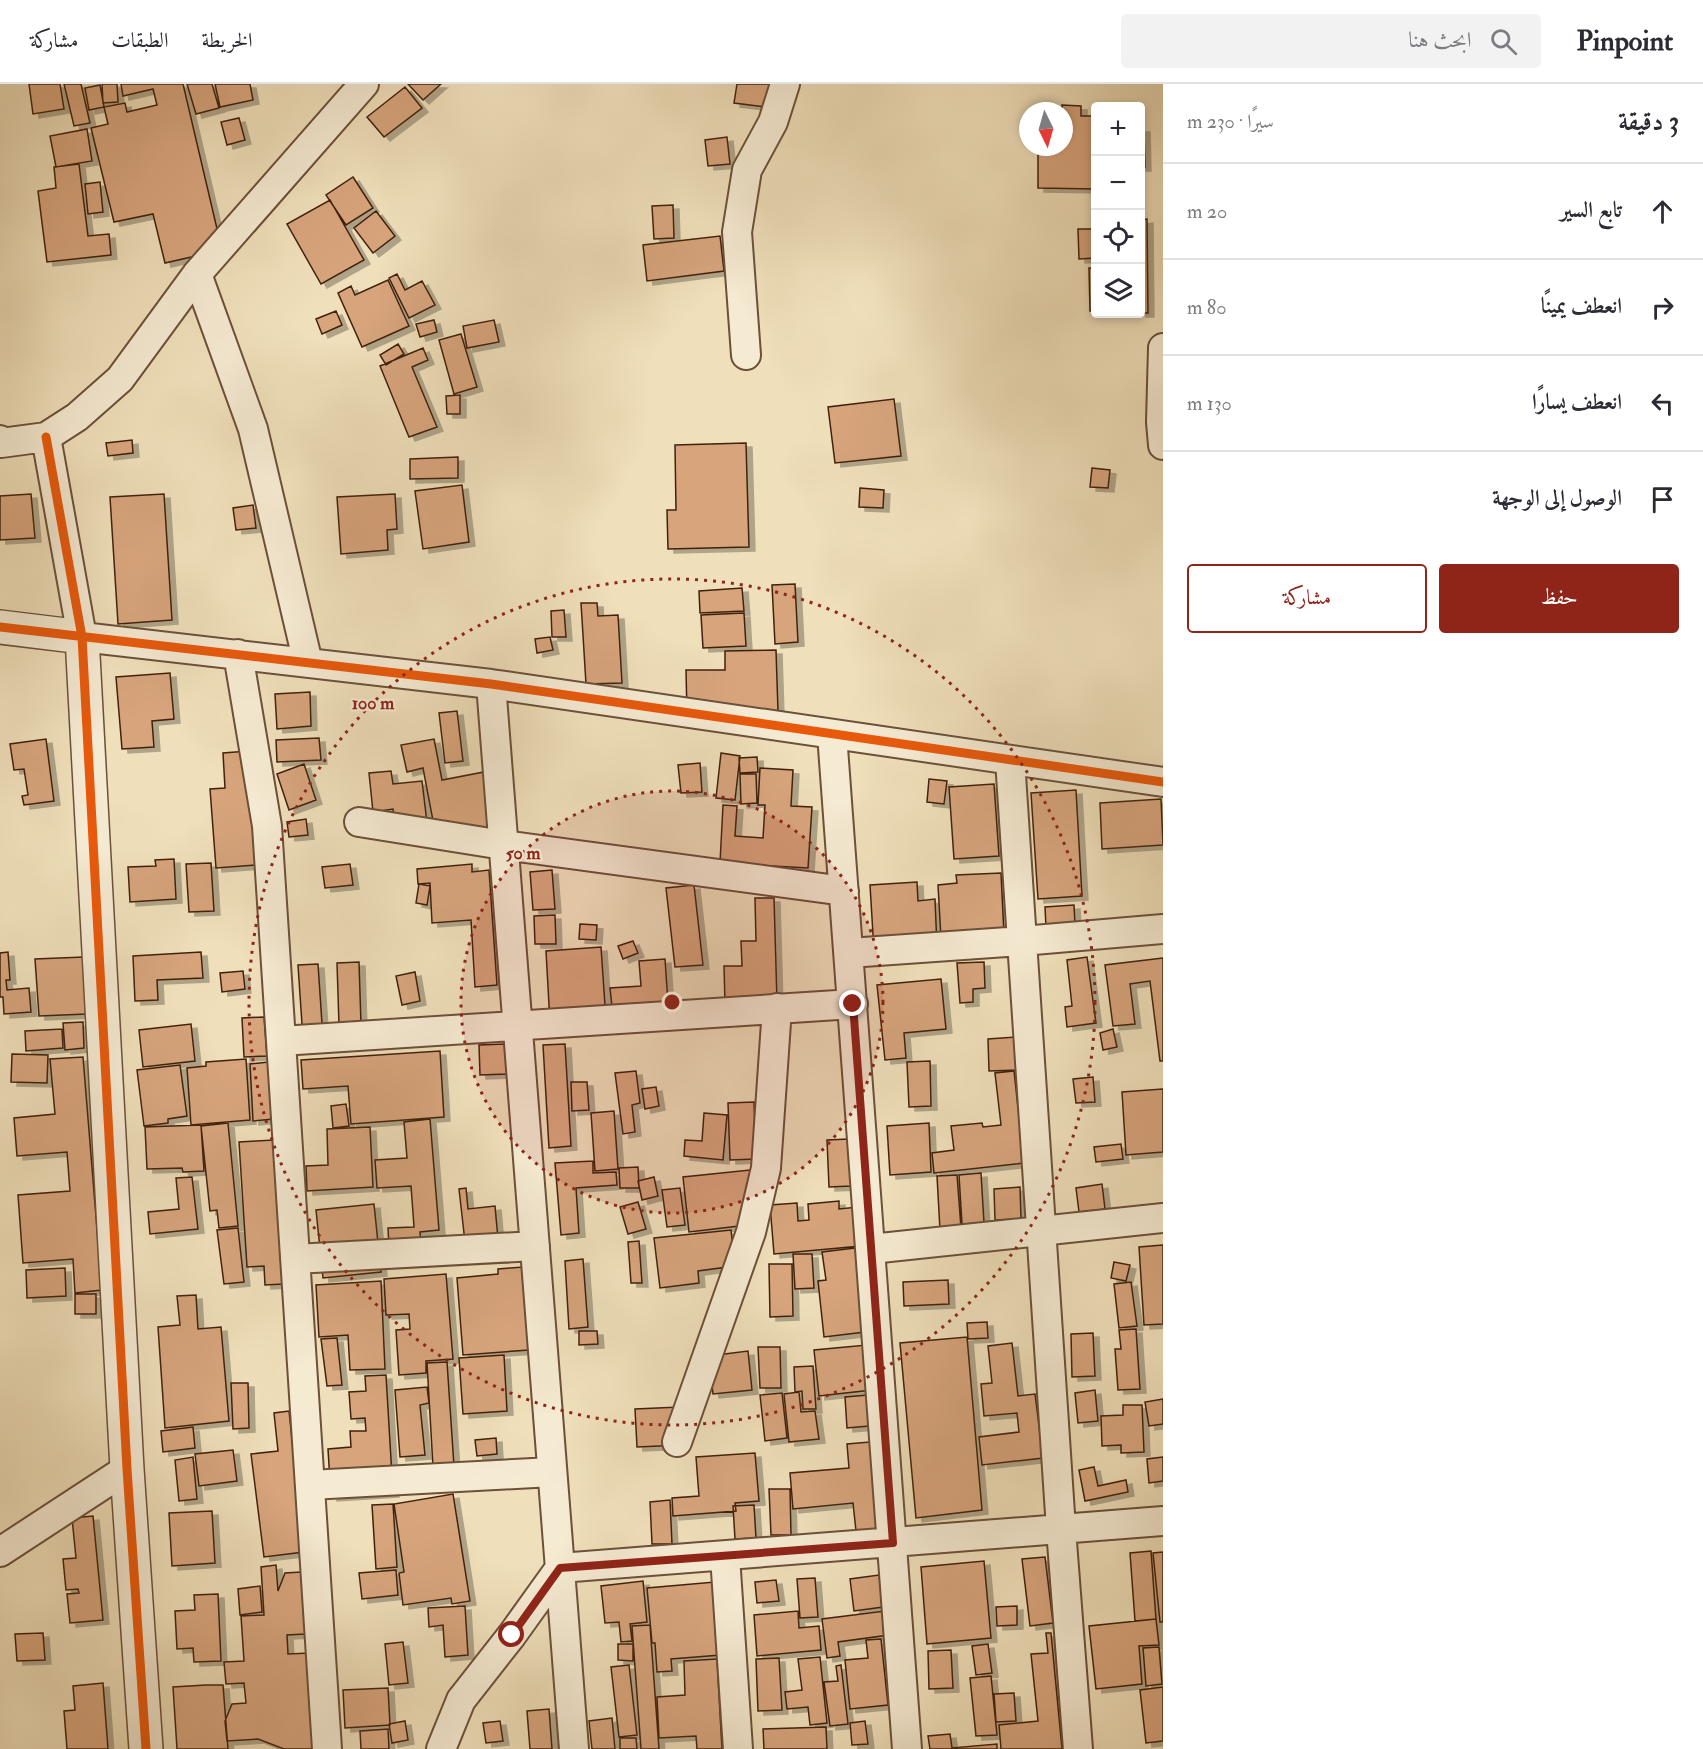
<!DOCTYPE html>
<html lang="ar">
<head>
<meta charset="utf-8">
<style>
  body { margin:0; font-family:"IM FELL Double Pica",Amiri,serif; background:#f2f2f3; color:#2b2b33; direction:rtl }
  .controls { position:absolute; right:18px; top:18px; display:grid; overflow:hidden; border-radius:6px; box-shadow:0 3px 9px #0003 }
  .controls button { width:54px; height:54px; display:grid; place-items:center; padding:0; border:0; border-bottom:2px solid #e1e1e2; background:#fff; color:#2b2b33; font:30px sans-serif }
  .compass { position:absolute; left:1019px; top:18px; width:54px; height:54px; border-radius:50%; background:#fff; box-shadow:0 3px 9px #0003; rotate:175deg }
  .stop { position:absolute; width:18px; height:18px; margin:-14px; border:4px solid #8f2418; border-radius:50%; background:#fff }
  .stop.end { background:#8f2418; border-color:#fff; box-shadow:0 2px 6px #0008 }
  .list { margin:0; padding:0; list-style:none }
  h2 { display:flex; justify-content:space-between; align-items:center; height:78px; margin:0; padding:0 24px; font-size:26px }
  h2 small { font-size:20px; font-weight:400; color:#7c7c81 }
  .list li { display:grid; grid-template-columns:39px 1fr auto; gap:18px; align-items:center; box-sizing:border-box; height:96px; padding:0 24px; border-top:2px solid #e1e1e2 }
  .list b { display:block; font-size:22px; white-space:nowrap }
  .list em { font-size:20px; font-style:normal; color:#7c7c81 }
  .actions { display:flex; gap:12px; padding:18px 24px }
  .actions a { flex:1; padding:14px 0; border:2px solid #8f2418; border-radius:6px; text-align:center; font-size:21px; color:#8f2418 }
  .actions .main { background:#8f2418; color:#fff }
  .icon { flex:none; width:33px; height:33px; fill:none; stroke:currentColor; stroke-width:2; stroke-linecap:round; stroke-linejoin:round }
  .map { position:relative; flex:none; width:1163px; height:1665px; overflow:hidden; direction:ltr }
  header { display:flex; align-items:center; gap:36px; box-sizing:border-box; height:84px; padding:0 30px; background:#fff; border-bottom:2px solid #e1e1e2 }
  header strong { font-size:28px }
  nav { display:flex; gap:33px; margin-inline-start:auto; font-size:21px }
  .search { width:420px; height:54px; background:#f2f2f3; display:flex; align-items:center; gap:15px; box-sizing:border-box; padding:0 21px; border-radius:6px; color:#7c7c81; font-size:22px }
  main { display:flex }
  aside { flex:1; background:#fff }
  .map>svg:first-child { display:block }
  .building { fill:#d7a47c; stroke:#41210c; stroke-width:1.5; filter:url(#shadow) }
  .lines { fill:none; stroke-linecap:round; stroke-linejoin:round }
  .minor-casing { stroke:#6c5038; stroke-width:32 }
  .tertiary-casing { stroke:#6c5038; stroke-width:36 }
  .minor { stroke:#f5ead2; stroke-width:28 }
  .tertiary { stroke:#f5ead2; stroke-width:33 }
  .cycleway-casing { stroke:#f5ead2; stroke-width:13 }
  .cycleway { stroke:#e8590c; stroke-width:9 }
  .route { stroke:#8f2418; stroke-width:8 }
  .ring { fill:none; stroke:#8f2418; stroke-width:3; stroke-dasharray:3 6 }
  .centre { fill:#8f2418; stroke:#f5ead2; stroke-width:3 }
  .ring-label { font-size:18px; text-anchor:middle; font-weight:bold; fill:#8f2418; stroke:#f5ead2; stroke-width:4.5; stroke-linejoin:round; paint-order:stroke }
</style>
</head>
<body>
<header>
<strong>Pinpoint</strong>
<div class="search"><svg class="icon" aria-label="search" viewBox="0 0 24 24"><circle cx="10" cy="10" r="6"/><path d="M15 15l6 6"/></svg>ابحث هنا</div>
<nav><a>الخريطة</a><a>الطبقات</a><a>مشاركة</a></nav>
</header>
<main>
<aside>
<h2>3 دقيقة<small>سيرًا · 230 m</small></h2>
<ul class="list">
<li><svg class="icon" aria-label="ahead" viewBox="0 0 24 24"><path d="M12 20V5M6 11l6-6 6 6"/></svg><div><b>تابع السير</b></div><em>20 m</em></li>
<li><svg class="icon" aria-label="right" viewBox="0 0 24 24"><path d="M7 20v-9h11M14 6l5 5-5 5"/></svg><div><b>انعطف يمينًا</b></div><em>80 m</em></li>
<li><svg class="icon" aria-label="left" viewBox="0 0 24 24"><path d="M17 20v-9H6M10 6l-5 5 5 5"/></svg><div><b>انعطف يسارًا</b></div><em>130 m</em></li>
<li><svg class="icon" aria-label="arrive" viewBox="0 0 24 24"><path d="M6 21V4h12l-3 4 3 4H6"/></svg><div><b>الوصول إلى الوجهة</b></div></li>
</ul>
<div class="actions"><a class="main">حفظ</a><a>مشاركة</a></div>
</aside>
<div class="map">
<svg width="1163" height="1665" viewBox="0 0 1163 1665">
  <defs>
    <filter id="shadow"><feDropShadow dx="6" dy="4" stdDeviation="0" flood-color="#0004"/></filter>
  </defs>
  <rect width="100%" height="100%" fill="#efdfba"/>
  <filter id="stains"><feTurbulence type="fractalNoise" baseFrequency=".00333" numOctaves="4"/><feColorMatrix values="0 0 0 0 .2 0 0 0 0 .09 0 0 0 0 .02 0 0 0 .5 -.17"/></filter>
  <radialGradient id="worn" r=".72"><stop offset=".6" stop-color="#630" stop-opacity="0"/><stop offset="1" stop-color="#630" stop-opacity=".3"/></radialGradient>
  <path class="building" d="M29 0H60L64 25 33 30Z
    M64 0H81L90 39 74 42Z
    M102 0H117L118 18 103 19Z
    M121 0H183L222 166 165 179 153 130 114 138 91 44 108 40 104 23 125 19 127 28 157 21 153 5 123 12Z
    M187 0H212L219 24 196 30Z
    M215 0H250L253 16 220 23Z
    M408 0H441L423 16Z
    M737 0H778L775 24 734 19Z
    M100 1 104 23 89 26 85 4Z
    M405 3 422 24 384 53 367 33Z
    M1062 21 1081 22V32H1096V105L1038 104V63H1064Z
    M239 34 245 56 227 61 221 38Z
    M1140 44H1144L1145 83H1140Z
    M87 45 92 77 56 83 50 52Z
    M727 53 730 80 708 82 705 56Z
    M79 80 88 152 109 150 111 171 47 178 38 107 56 104 54 83Z
    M353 93 373 124 346 141 326 111Z
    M100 98 103 128 88 130 85 100Z
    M330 116 364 176 321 200 287 140Z
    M673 121 674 154 654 155 652 122Z
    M376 127 395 152 373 169 354 144Z
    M1147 135 1148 229H1140V136Z
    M1078 145H1095L1096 174 1079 175Z
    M720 152 724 187 647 197 643 161Z
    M1089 184H1096V227H1090Z
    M397 190 405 206 422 197 435 221 409 234 389 194Z
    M388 196 409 242 362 263 338 209 351 202 355 211Z
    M336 227 342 241 322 250 316 235Z
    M434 236 437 248 420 253 416 240Z
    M494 236 499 258 467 264 463 242Z
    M461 250 477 303 454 310 439 256Z
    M398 260 404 270 386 281 380 271Z
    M423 264 428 276 412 283 437 343 409 353 380 282Z
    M460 311V330H447L446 312Z
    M894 315 901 372 835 379 828 323Z
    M132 356 133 369 108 372 106 359Z
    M746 359 749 463 668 465 667 426H676L675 361Z
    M458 373V394L410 395V375Z
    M1092 384 1110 386 1108 404 1090 403Z
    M462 401 469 458 423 465 415 407Z
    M860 404 884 406 883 424 859 423Z
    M31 410 35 454 0 456V412Z
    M164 410 172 536 118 540 110 413Z
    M395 410 397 445 387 446 388 466 341 470 337 413Z
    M253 421 256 444 236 446 233 424Z
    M795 500 798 558 775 560 772 501Z
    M742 504 744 527 700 529 699 507Z
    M581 519H597L598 532 618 531 622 599 586 600Z
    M564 526 566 553H552L551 527Z
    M744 529 746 562 703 564 701 531Z
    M550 553 553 566 537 569 535 555Z
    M776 566 778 627 687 630 686 586H725V567Z
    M170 589 174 635 152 637 154 663 122 665 116 593Z
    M310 608 311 642 277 645 275 610Z
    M457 627 463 677 445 679 439 629Z
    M319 654 321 676 277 678 276 656Z
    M46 655 54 717 24 721 22 712 28 711 24 685 14 686 10 660Z
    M434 655 442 696 484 688 497 757 434 742 423 684 407 688 401 661Z
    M248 667 256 781 216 784 210 705 225 704 223 669Z
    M721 669 740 672 735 716 716 714Z
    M757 673 758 688 740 689 739 674Z
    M700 679 702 708 681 709 678 681Z
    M304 680 316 716 289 726 277 690Z
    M760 684 793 686 791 722 812 723 808 784 720 779 723 721 737 722 735 752 763 754 765 721H758Z
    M391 687 393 700 422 697 428 747 396 750 393 725 373 728 369 689Z
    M740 690H756L757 719 741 720Z
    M929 695 947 697 944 720 927 718Z
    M994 700 999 772 954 775 949 703Z
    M1076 706 1082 812 1038 815 1031 709Z
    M1161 715 1163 761 1102 765 1100 719Z
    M306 735 308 751 289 753 287 738Z
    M174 775 176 815 130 818 128 783 156 782 155 776Z
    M211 779 214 827 189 828 186 780Z
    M350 780 353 801 325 804 322 783Z
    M472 780V788L489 786 497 901 475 903 471 836 432 839 430 799 418 800 417 785Z
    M552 786 555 825 533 826 530 788Z
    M1001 789 1004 851 941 855 938 801 957 799 956 791Z
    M917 798 918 817 935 815 937 863 874 867 870 801Z
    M419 800 430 802 427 821 416 819Z
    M694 801 703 881 675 883 666 804Z
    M755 814H774L777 918 725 920 724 882H742L741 857H756Z
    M1074 821 1075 841 1046 843 1045 823Z
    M555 831 556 860H535L534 832Z
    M580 840 597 841 596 856 579 855Z
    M633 857 638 869 623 875 618 862Z
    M601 863 606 936 550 939 546 867Z
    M8 868 10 896H6L7 906 29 904 31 928 4 930 3 913H0V869Z
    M201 868 203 894 157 896 158 916 135 917 133 872Z
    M84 873 87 930 39 932 35 875Z
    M1087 873 1096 939 1067 943 1065 923 1072 922 1067 876Z
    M1163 874V977H1160L1150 897 1130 900 1135 940 1113 942 1105 881Z
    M665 875 668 919 612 923 610 904 641 902 639 877Z
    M359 878 361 940 339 941 337 879Z
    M984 878 985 904 973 905V918L960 919 957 879Z
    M318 880 323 954 303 955 298 881Z
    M243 887 245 905 222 908 220 889Z
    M415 888 420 917 402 921 396 892Z
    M941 895 946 945 904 949 906 974 885 976 877 901Z
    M264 933 267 972 244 973 242 934Z
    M83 938 84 964 65 966 63 939Z
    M191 940 195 977 143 983 139 946Z
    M62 945 63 964 26 967 25 947Z
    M1113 945 1117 963 1103 966 1100 949Z
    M1016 953 1017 986 989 987 988 955Z
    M505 960 507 990 480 991 479 961Z
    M565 960 571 1062 549 1064 543 961Z
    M440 967 444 1033 351 1040 348 1002 303 1005 301 976Z
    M12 970 48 971 47 999 11 998Z
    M83 973 102 1206 75 1209 73 1175 23 1179 18 1111 70 1107 67 1068 17 1072 14 1034 55 1030 50 975Z
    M246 975 250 1036 191 1041 187 984 206 982V978Z
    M930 977 931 1022 909 1023 907 978Z
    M269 978 273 1035 253 1037 250 980Z
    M180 981 187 1032 168 1035V1039L144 1042 137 986Z
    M636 987 640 1019 632 1021 635 1048 623 1050 615 989Z
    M1014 987 1024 1079 934 1089 932 1069 954 1066 951 1042 982 1039 983 1043 1001 1041 995 989Z
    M1093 993 1095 1018 1076 1019 1073 995Z
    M571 998H587L589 1026 572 1027Z
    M656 1003 659 1022 645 1025 642 1005Z
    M1163 1005V1068L1126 1071 1122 1008Z
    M754 1018 756 1075 730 1076 728 1019Z
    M346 1020 349 1042 333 1044 331 1022Z
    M614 1027 618 1085 595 1087 591 1029Z
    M704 1029 727 1031 723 1076 684 1072 685 1056 702 1057Z
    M430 1035 439 1146 420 1148 421 1161 389 1163 388 1144 414 1143 411 1102 377 1104 375 1076 407 1074 404 1038Z
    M228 1039 238 1142 219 1144 217 1126 210 1127 201 1042Z
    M929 1039 931 1088 890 1091 887 1042Z
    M201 1041 204 1087 183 1088 182 1084 147 1085 145 1043Z
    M370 1043 373 1103 307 1107 306 1082 328 1081 327 1045Z
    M848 1055 851 1102 829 1103 827 1056Z
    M274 1056 283 1200 265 1201 264 1182 247 1183 239 1058Z
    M1121 1060 1123 1075 1096 1078 1094 1063Z
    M593 1077V1089L616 1088 617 1101 576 1104 579 1149 561 1151 555 1079Z
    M638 1083 639 1104H620L619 1084Z
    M750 1086 756 1140 689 1148 683 1093Z
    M981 1089 984 1139 962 1140 959 1091Z
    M957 1091 961 1144 940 1146 937 1092Z
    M192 1093 198 1145 150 1150 148 1128 179 1125 176 1094Z
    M654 1093 658 1112 642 1116 638 1097Z
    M1102 1100 1105 1125 1079 1128 1076 1104Z
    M1020 1103 1021 1135 995 1136 994 1105Z
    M466 1104 468 1125 495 1122 498 1155 465 1158 459 1105Z
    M680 1104 685 1141 667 1143 662 1106Z
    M839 1117V1125L858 1123 861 1162 774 1170 770 1121 797 1119 798 1137 809 1136 808 1120Z
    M638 1118 646 1145 628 1150 620 1123Z
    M374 1120 381 1188 323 1194 316 1126Z
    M238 1144 244 1198 224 1200 217 1146Z
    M731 1146 735 1182 698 1187 699 1199 660 1204 654 1154Z
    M639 1157 642 1199H631L628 1158Z
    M1163 1161V1240L1144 1241 1139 1163Z
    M855 1164 865 1248 824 1253 818 1197 826 1196 822 1168Z
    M793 1170H812L814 1204 795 1205Z
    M583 1175 588 1243 569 1245 565 1177Z
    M1114 1178 1130 1181 1126 1197 1111 1194Z
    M769 1180H792L793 1232 770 1233Z
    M523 1183 529 1266 463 1271 457 1194 498 1190V1185Z
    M65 1184 66 1212 27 1214 26 1186Z
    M446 1190 453 1275 426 1277V1289L399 1291 396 1246 410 1245 409 1230 386 1231 384 1195Z
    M948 1196 949 1220 904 1222 903 1198Z
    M381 1197 385 1285 350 1286 348 1251 319 1253 316 1201Z
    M1131 1198 1137 1242 1119 1244 1114 1200Z
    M75 1210H96V1230H75Z
    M196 1211 198 1245 221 1243 229 1337 165 1344 158 1243 180 1241 177 1212Z
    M987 1238 988 1254 968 1255 967 1239Z
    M1136 1245 1140 1305 1118 1306 1115 1265H1121L1119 1246Z
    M579 1247H597L598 1260 579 1261Z
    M1093 1249 1095 1292 1072 1293 1071 1250Z
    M967 1253 982 1426 916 1434 900 1259Z
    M337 1254 342 1301 327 1302 321 1255Z
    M1012 1259 1018 1312 1035 1310 1043 1374 982 1381 979 1353 1019 1348 1017 1329 984 1332 981 1300 992 1299 988 1262Z
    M867 1261 872 1306 819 1312 814 1266Z
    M758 1263H780L781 1304H760Z
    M748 1267 752 1306 713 1310 709 1272Z
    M504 1271 507 1327 463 1330 459 1274Z
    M447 1278 454 1382 433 1383 427 1279Z
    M813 1282 816 1325H803L802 1307 795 1308 794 1283Z
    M386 1291 393 1409 331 1413 328 1365 351 1363 350 1347H366L365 1334 351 1335 349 1308 366 1307 365 1292Z
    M231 1299H248L249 1344 233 1345Z
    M427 1303 429 1319 420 1321 425 1371 400 1373 395 1306Z
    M1095 1306 1098 1337 1078 1339 1075 1309Z
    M799 1308 801 1328 815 1327 819 1355 789 1358 784 1310Z
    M782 1309 787 1354 765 1357 760 1311Z
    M868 1311 869 1342 847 1344 845 1313Z
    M1163 1315V1340L1149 1342 1145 1318Z
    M1123 1321H1142L1144 1368 1121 1369V1361L1102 1362 1101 1332 1123 1331Z
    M680 1323 682 1361 637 1363 635 1325Z
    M289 1327 304 1468 264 1473 251 1370 278 1367 274 1329Z
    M193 1343 195 1364 163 1368 161 1347Z
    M496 1354 497 1370 477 1372 475 1356Z
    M870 1358 878 1445 856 1447 853 1419 793 1425 790 1389 849 1384 847 1360Z
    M233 1366 237 1397 199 1402 195 1370Z
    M755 1369 759 1417 735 1419 736 1427 673 1432 672 1414 699 1412 696 1373Z
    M193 1373 197 1415 179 1417 175 1376Z
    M1163 1373V1397L1149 1399 1147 1375Z
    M1094 1383 1098 1402 1126 1396 1128 1408 1085 1417 1079 1386Z
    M769 1405H790L791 1451H771Z
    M453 1410 470 1517 452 1520 451 1514 403 1521 399 1489 404 1488 394 1420Z
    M670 1416 672 1460H652L650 1418Z
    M393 1420 397 1483 376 1485 372 1421Z
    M754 1421 756 1454 735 1455 733 1422Z
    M212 1427 215 1479 172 1482 169 1429Z
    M93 1432 103 1536 70 1539 67 1510 79 1509 78 1505 66 1506 63 1475 76 1474 72 1434Z
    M1151 1467 1156 1535 1135 1537 1130 1469Z
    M1163 1468V1538H1160L1153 1469Z
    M1045 1473 1053 1539 1030 1542 1022 1475Z
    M984 1477 991 1554 927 1560 921 1483Z
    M276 1481 278 1507 285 1489 301 1488 305 1550 287 1551 288 1570 310 1569 316 1665H284L258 1655 227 1657 225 1637 232 1620 246 1619 244 1599 226 1600 224 1578 244 1577 241 1532 264 1531 261 1483Z
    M396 1486 398 1511 362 1515 359 1489Z
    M879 1491 883 1523 854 1527 850 1495Z
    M815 1494 818 1533 800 1534 797 1495Z
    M776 1496 779 1517 757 1519 755 1498Z
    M643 1497 647 1538 630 1540 632 1557 621 1558 619 1538 605 1539 601 1502Z
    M715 1498 721 1571 671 1575 672 1587 657 1588 655 1559H652L647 1504Z
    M260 1502 262 1528 240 1531 238 1505Z
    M218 1510 221 1577 194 1578 193 1564 177 1565 175 1527 195 1526 194 1511Z
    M465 1522 468 1571 445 1573 443 1541 429 1543 428 1524Z
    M1017 1522V1541L997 1542 996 1523Z
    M798 1527 799 1544 819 1542 821 1566 757 1572 754 1531Z
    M885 1527 889 1551 838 1558 840 1572 827 1574 822 1535Z
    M1156 1535 1159 1561 1139 1562 1142 1600 1096 1605 1089 1542Z
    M650 1541 659 1665H641L632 1542Z
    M43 1549 45 1576 17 1577 15 1550Z
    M1046 1549H1051L1062 1665H1001L999 1641 1038 1637 1031 1570 1048 1569Z
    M881 1555 888 1621 850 1625 845 1576 868 1574 866 1556Z
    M403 1558 408 1599 389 1601 385 1560Z
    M618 1560H633V1577L618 1576Z
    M988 1560 992 1589 976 1591 972 1562Z
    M1159 1563 1162 1600 1146 1602 1143 1564Z
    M951 1566 953 1604 929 1605 928 1567Z
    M820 1573 827 1639 810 1641 808 1623 787 1625 785 1608 802 1606 798 1575Z
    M779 1574 782 1626 758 1627 756 1575Z
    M717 1575 722 1665H697L696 1652 659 1654 657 1613 685 1611 684 1577Z
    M629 1581 637 1651 619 1653 611 1583Z
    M841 1581 848 1640 830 1642 824 1598 838 1597 836 1582Z
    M991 1592 997 1651 976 1652 970 1594Z
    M103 1599 108 1665H67L64 1627 75 1626 73 1602Z
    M206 1601H223L228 1665H177L173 1603Z
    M1163 1603V1657L1146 1659 1140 1606Z
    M388 1604 390 1641 345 1644 343 1606Z
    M1014 1609 1016 1637 996 1638 994 1610Z
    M549 1625 552 1665H530L527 1627Z
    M612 1634 615 1665H592L589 1637Z
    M405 1637 408 1656 392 1659 389 1640Z
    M500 1637 503 1657 486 1659 483 1639Z
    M865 1637 868 1660 852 1661 850 1639Z
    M826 1643 827 1665H764L763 1645Z
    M388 1645 389 1665H361L360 1647Z
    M950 1650 952 1664 997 1660V1665H930L928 1652Z
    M620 1654H636L637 1665H620Z"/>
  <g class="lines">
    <g class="minor-casing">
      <path id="minor" d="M197 190 253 345 308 579
        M1163 264 1161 338 1163 361
        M746 271 737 148 747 86 773 38 785 0
        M46 353 82 553 491 600 1163 698
        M0 356 1 359 46 353 77 333 120 295 197 190 364 0
        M238 570 267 742 327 1665
        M491 600 574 1665
        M832 650 907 1665
        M1010 676 1061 1445 1078 1665
        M359 738 503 761 844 807
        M849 869 1022 857 1163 845
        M281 957 853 920
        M871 1165 1163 1134
        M295 1175 535 1162
        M677 1358 751 1148 766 1084 777 924
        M310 1401 552 1388
        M0 1468 127 1385
        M725 1472 738 1665
        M441 1665 461 1616 512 1551 560 1484 1163 1437"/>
    </g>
    <g class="tertiary-casing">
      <path id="tertiary" d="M0 543 82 553 127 1385 146 1665"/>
    </g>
    <use href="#minor" class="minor"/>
    <use href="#tertiary" class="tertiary"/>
    <g class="cycleway-casing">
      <path id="cycleway" d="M46 353 82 553 127 1385 146 1665
        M0 543 491 600 1163 698"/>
    </g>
    <use href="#cycleway" class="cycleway"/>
  </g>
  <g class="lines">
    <path class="route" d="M512 1551 560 1484 893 1459 853 920"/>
  </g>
  <circle cx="672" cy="918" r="211" fill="#8f2418" fill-opacity=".12"/>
  <g class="ring">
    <circle cx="672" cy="918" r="211"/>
    <circle cx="672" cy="918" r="423"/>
  </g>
  <circle cx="672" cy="918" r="9" class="centre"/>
  <g class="ring-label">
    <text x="373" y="625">100 m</text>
    <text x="523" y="775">50 m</text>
  </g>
  <rect width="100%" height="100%" filter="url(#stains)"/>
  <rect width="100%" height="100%" fill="url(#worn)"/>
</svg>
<div class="controls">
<button>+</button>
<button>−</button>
<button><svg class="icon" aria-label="locate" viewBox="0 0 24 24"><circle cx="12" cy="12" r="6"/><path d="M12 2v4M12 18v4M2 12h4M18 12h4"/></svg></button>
<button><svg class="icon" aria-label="layers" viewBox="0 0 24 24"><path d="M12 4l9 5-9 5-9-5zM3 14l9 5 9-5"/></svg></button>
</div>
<svg class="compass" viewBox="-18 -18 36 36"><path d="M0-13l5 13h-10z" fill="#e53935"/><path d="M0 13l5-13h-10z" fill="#7c7c81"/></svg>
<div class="stop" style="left:512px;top:1551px"></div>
<div class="stop end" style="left:853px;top:920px"></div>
</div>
</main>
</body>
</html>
